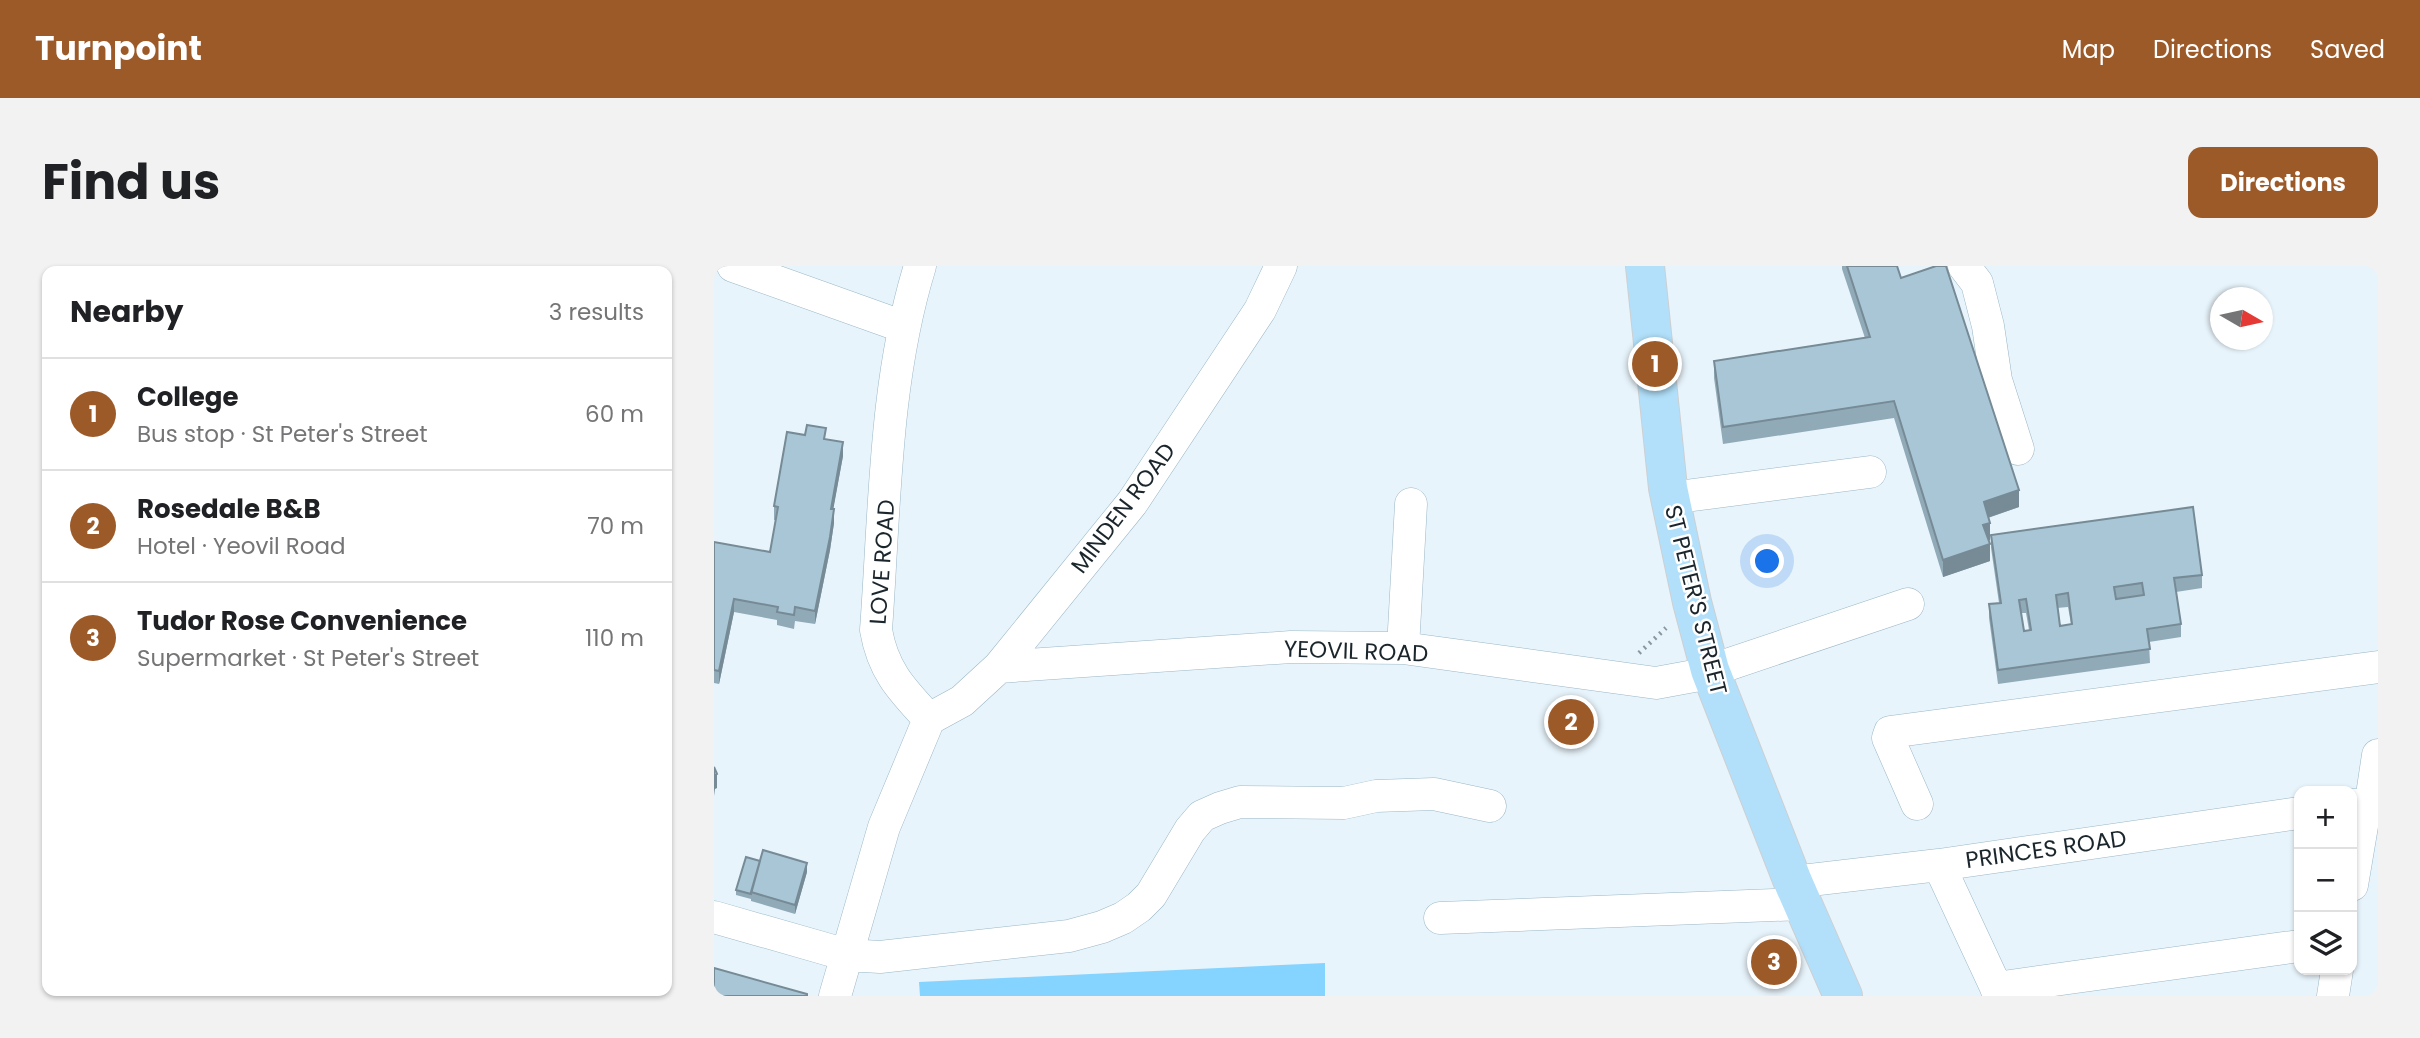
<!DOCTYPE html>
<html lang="en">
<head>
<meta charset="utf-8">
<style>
  body { margin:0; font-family:Poppins,sans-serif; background:#f2f2f2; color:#202124 }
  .controls { position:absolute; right:21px; bottom:21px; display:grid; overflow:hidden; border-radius:14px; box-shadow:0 2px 5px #0004 }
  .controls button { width:63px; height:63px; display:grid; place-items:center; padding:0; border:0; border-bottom:2px solid #e0e0e0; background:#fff; color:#202124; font:35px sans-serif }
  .compass { position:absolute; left:1496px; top:21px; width:63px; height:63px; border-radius:50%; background:#fff; box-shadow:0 2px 5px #0004; rotate:99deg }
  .you { position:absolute; left:1054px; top:296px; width:24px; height:24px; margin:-18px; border:5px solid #fff; border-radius:50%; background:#1a73e8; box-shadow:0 0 0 10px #1a73e833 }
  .badge { display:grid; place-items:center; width:46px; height:46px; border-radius:50%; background:#9d5a29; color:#fff; font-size:23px; font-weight:700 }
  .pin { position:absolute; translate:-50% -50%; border:4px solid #fff; box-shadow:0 2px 7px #0006 }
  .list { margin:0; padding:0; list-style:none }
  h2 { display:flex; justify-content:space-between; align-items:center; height:91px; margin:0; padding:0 28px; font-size:30px }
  h2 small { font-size:23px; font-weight:400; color:#757577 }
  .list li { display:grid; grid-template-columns:46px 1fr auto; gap:21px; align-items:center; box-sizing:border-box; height:112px; padding:0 28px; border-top:2px solid #e0e0e0 }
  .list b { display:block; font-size:26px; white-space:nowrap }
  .list p { margin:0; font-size:23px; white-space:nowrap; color:#757577 }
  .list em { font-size:23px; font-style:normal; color:#757577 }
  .icon { flex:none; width:38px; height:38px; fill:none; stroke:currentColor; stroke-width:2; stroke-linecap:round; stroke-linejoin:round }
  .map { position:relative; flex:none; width:1664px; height:730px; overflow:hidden; border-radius:14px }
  header { display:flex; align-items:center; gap:42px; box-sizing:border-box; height:98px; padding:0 35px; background:#9d5a29; color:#fff }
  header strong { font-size:33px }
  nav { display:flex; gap:38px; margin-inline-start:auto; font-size:24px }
  .intro { display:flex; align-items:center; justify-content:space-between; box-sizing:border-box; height:168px; padding:0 42px }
  h1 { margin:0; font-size:49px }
  .button { padding:18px 32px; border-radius:14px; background:#9d5a29; color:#fff; font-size:24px; font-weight:700 }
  main { display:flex; gap:42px; padding:0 42px }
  aside { flex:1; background:#fff; border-radius:14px; box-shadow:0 2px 5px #0004 }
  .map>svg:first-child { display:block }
  .pitch { fill:#85d4ff }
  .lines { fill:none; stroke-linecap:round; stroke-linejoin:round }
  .minor-casing { stroke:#9ab7c7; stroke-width:33 }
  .major-casing { stroke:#cdcfd1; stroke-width:40 }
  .path { stroke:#8b979e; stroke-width:4.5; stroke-dasharray:2 5; stroke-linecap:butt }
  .minor { stroke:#fff; stroke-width:32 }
  .major { stroke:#b2e0fa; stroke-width:38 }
  .wall { fill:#91aab8; fill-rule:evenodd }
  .shaded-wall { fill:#768b96 }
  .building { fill:#a9c6d6; stroke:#768b96; stroke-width:2; fill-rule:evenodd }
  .labels { text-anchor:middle; stroke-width:5; stroke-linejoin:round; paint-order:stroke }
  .street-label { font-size:23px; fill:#1b262c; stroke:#fff }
</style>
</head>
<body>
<header>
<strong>Turnpoint</strong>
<nav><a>Map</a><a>Directions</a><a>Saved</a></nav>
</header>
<div class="intro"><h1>Find us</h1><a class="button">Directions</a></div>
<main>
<aside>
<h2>Nearby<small>3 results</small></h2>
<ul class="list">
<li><span class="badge">1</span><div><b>College</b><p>Bus stop · St Peter's Street</p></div><em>60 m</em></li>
<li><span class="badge">2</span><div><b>Rosedale B&amp;B</b><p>Hotel · Yeovil Road</p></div><em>70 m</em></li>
<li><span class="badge">3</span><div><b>Tudor Rose Convenience</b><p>Supermarket · St Peter's Street</p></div><em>110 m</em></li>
</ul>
</aside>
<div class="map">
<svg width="1664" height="730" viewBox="0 0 1664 730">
  <rect width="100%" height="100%" fill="#e8f4fb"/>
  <path class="pitch" d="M611 697V730H206L205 716Z"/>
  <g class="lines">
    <g class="minor-casing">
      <path id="minor" d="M19 0 190 61
        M206 0C170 117 171 242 162 364 169 405 188 424 215 453
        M1250 0 1263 17 1274 60 1282 114 1304 183
        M956 232 1156 206
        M689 382 697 238
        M285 401 577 381 689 382 942 417 980 410 1194 338
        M215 453 248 435 285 401 418 237 546 44 567 0
        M1203 538 1174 472 1176 466 1664 401
        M1638 539H1643L1648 542 1650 548 1638 619
        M1648 542 1658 529 1664 489
        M1225 599 1286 730
        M1079 616 1225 599 1585 547
        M0 651 133 689 166 691 355 670 388 661 409 652 425 641 437 629 476 564 488 550 506 542 526 536 630 537 662 530 720 528 776 540
        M726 652 1088 638
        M1282 722 1585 680
        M121 730 170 561 215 453
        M1619 730 1623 704"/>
    </g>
    <g class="major-casing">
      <path id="major" d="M931 0 954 222 978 336 996 404 1079 616 1129 730"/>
    </g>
    <path class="path" d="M925 387 952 362"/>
    <use href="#minor" class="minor"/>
    <use href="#major" class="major"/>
  </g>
  <path class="wall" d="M1128 0H1183L1187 12 1305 241 1274 252 1276 295 1229 311 1180 152 1009 178 1000 112V95L1151 72 1128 3Z
    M112 173 129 190 119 243 120 257 116 284 101 358 81 355 80 363 63 359V354L20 346 5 418 0 417V276L56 286 62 254H60V240Z
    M1277 269 1488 309V322L1462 326 1467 358V371L1435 376 1436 397 1284 418 1275 352V338L1285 337 1277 282ZM1354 341 1357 358 1346 360 1343 342ZM1307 347H1312L1315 364 1310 365Z
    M93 606 81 648 37 635V633L22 629V624Z"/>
  <path class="shaded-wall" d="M129 176V190L117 256V243Z
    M1305 224V241L1270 253V236Z
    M120 243V257L116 284 101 358V345Z
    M1276 257V274L1269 276V259Z
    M1276 278V295L1229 311V294Z
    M20 333V346L5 418V405Z
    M3 508V522L1 523 0 530V510Z
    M93 597V606L81 648V639Z"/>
  <path class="building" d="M1133 0H1183L1187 12 1222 0H1232L1305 224 1270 236 1276 257 1269 259 1276 278 1229 294 1180 135 1009 161 1000 95 1156 71Z
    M93 159 112 162 110 173 129 176 117 243H120L116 271 101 345 81 341 80 349 63 346 64 341 20 333 5 405 0 404V276L56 286 64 241 60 240 73 166 91 169Z
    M1479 241 1488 309 1460 312 1467 358 1433 363 1436 383 1284 404 1275 338 1287 337 1277 269ZM1428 317 1430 329 1402 333 1400 321ZM1354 327 1358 358 1346 360 1342 329ZM1312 333 1317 364 1310 365 1305 334Z
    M0 501 3 508 0 510Z
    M49 584 93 597 81 639 37 626Z
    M32 591 46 595 37 628 22 624Z
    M0 702 93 728V730H0Z"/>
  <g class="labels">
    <g class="street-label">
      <text transform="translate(409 242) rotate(-53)" y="8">MINDEN ROAD</text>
      <text transform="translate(168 296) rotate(-86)" y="8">LOVE ROAD</text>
      <text transform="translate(982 334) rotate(76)" y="8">ST PETER'S STREET</text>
      <text transform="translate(642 385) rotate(2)" y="8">YEOVIL ROAD</text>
      <text transform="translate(1332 583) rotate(-8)" y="8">PRINCES ROAD</text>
    </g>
  </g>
</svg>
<div class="controls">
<button>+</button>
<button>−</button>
<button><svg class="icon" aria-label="layers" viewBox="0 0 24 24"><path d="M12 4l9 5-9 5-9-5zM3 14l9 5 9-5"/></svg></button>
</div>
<svg class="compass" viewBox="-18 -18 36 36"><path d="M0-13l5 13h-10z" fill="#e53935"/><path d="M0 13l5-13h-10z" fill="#757577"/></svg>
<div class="you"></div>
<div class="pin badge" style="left:941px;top:98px">1</div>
<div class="pin badge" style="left:857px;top:456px">2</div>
<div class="pin badge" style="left:1060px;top:696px">3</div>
</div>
</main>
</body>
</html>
